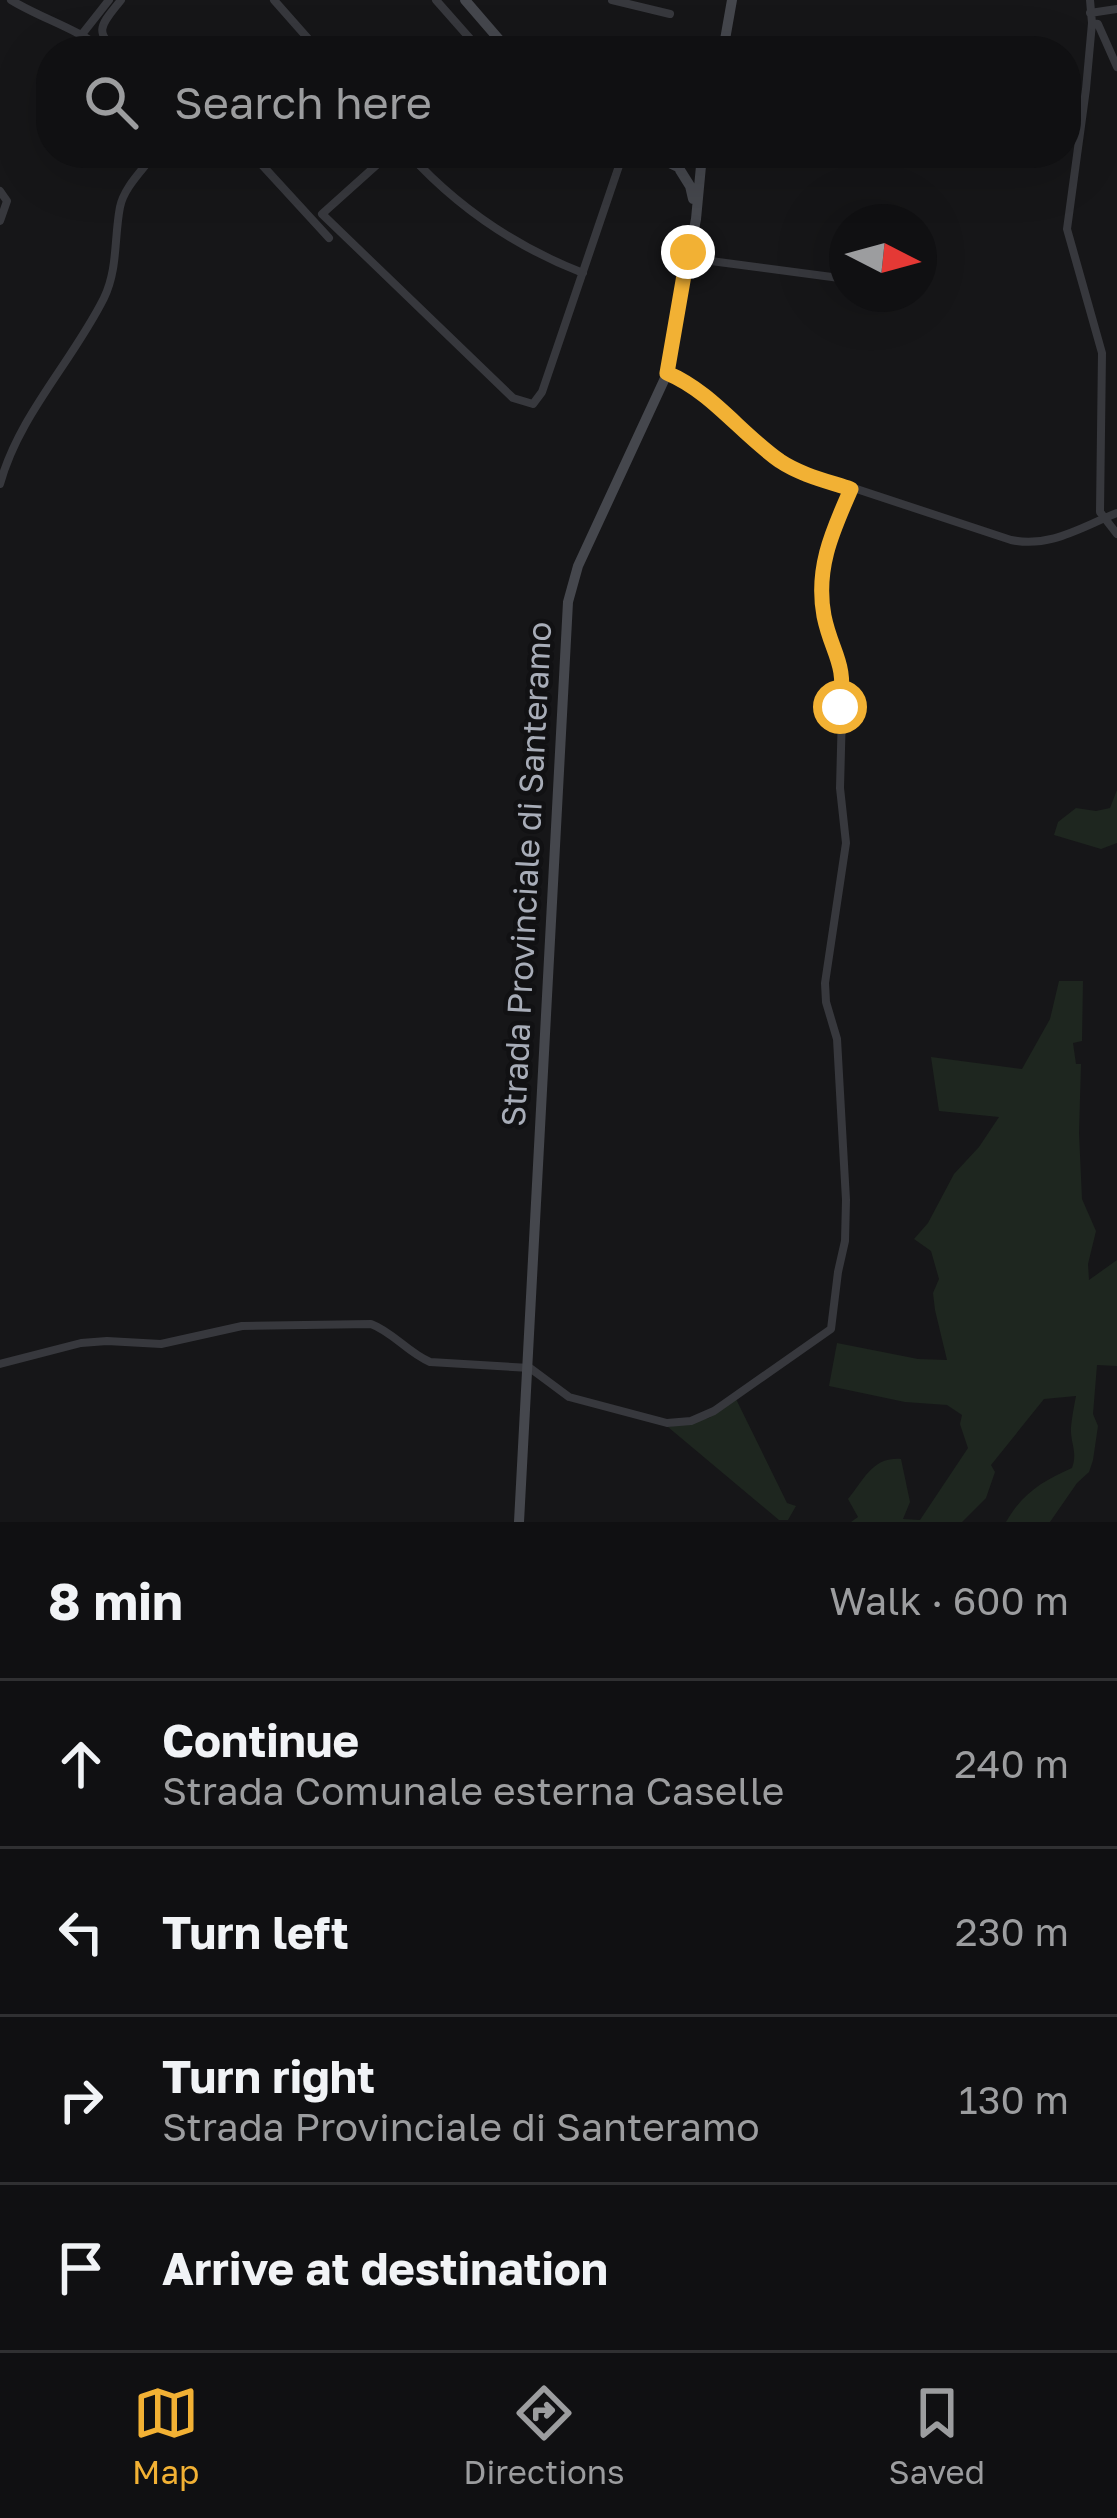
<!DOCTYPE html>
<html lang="en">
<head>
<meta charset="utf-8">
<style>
  body { margin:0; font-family:"Golos Text",sans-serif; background:#1e1e20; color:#f1f3f6 }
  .compass { position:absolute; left:829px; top:204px; width:108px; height:108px; border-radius:50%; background:#101012; box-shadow:0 12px 48px #0002; rotate:96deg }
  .stop { position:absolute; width:36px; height:36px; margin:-27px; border:9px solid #f2b134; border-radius:50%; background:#fff }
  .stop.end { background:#f2b134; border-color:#fff; box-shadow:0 3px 12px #0008 }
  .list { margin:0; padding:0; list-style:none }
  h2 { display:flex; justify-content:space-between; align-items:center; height:156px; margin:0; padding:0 48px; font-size:51px }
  h2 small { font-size:39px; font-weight:400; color:#9c9d9f }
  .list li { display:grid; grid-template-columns:78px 1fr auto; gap:36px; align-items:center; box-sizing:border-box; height:168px; padding:0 48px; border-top:3px solid #303032 }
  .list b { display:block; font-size:45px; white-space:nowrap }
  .list p { margin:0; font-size:39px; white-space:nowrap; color:#9c9d9f }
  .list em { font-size:39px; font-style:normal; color:#9c9d9f }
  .icon { flex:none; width:66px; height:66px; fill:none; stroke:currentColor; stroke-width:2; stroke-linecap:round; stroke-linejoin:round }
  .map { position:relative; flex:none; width:1117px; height:1522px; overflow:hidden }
  .search { position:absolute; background:#101012; box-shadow:0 12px 48px #0002; left:36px; right:36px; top:36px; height:132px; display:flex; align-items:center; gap:30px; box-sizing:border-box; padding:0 42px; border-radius:48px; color:#9c9d9f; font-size:45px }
  .sheet { height:828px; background:#101012 }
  nav { display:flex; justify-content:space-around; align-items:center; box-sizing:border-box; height:168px; border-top:3px solid #303032; background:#101012; font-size:33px; color:#9c9d9f }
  nav a { display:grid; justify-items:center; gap:6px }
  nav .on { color:#f2b134 }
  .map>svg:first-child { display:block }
  .green { fill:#1e261f }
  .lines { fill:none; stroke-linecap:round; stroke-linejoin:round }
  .minor { stroke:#37383d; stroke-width:8 }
  .secondary { stroke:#45474d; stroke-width:10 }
  .route { stroke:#f2b134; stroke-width:15 }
  .labels { text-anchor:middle; stroke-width:9; stroke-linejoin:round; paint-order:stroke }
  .street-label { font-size:33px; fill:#a8adb8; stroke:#111113 }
</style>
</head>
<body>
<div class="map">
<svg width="1117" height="1522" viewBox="0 0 1117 1522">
  <rect width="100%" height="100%" fill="#161618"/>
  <path class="green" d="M1117 790V843L1101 849 1054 835 1058 822 1076 808 1096 811 1110 808Z
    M1059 981H1083L1082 1041 1073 1043 1076 1064H1081L1079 1133 1082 1199 1096 1231 1088 1264 1089 1280 1117 1260V1366L1097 1365 1093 1414 1098 1426 1093 1460 1089 1472 1077 1483 1050 1522H1006C1022 1494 1042 1481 1072 1468 1078 1452 1070 1443 1071 1427 1072 1417 1074 1406 1076 1396L1044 1399 991 1465 995 1472 986 1498 962 1522H851L858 1517 848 1499C865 1479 872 1457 901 1459L910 1502 903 1519 920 1520 968 1448 960 1424 962 1415 947 1405 905 1402 829 1386 837 1343 918 1359 947 1360 935 1310 933 1293 939 1279 931 1251 914 1239 928 1223 954 1174 979 1147 999 1117 939 1111 931 1057 1022 1069 1050 1019Z
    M736 1399 787 1503 796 1506 788 1520H779L668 1427 709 1418Z"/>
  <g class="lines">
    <path class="minor" d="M11 0C42 19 77 28 105 51
      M274 0 319 51
      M436 0 481 51
      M612 0 670 14
      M1090 0 1092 23 1086 89 1067 229 1102 353 1100 512 1117 534
      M1090 13 1117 9
      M1092 23 1098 24 1117 67
      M83 33 109 0
      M119 51C90 32 104 22 121 0
      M251 153 329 238
      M390 153 322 214 513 398 533 404 542 392 622 157 613 153
      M408 153C456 206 516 247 583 273
      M0 191 7 201 0 221
      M688 258 847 279
      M667 373C717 395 747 444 793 468L1011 540C1051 548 1081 527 1117 513
      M0 484C19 415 72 362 104 298 118 269 114 238 120 207 124 187 143 170 155 153
      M0 1364 81 1343 107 1341 161 1344 242 1326 371 1324C393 1332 408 1353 430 1362L530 1368 569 1397 667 1423 691 1421 714 1411 831 1329 838 1272 845 1241 846 1200 837 1039 826 1002 825 983 846 843 840 788 843 672 824 613 825 555 831 534 851 489"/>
    <path class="secondary" d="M465 0 509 51
      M723 51 732 0
      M648 153 678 167
      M702 156 703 153
      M680 170 690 186 693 199
      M519 1522 568 602 578 566 666 376 696 219 701 166"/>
  </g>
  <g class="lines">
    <path class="route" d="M688 252 667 373C712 392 740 433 780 461 801 475 827 481 851 489 833 530 815 568 824 616 832 655 847 661 840 707"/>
  </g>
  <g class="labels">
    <g class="street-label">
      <text transform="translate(526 874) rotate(-87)" y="12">Strada Provinciale di Santeramo</text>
    </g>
  </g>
</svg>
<svg class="compass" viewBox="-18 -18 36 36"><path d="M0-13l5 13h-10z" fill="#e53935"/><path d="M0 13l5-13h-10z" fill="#9c9d9f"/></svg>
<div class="stop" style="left:840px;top:707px"></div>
<div class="stop end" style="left:688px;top:252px"></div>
<div class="search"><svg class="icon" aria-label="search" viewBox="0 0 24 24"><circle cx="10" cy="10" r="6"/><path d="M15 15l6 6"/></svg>Search here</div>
</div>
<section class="sheet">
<h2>8 min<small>Walk · 600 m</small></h2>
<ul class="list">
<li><svg class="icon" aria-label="ahead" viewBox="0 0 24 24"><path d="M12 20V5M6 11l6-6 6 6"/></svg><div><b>Continue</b><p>Strada Comunale esterna Caselle</p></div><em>240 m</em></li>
<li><svg class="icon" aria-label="left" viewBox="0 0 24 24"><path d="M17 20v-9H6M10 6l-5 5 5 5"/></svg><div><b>Turn left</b></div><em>230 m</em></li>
<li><svg class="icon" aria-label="right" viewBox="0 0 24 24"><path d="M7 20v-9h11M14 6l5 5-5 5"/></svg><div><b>Turn right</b><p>Strada Provinciale di Santeramo</p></div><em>130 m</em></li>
<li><svg class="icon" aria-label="arrive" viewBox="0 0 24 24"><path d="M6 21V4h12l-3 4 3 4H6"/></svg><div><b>Arrive at destination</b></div></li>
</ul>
</section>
<nav>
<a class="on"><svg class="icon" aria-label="map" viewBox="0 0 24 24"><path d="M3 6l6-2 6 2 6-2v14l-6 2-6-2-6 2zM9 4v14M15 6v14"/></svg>Map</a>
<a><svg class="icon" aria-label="directions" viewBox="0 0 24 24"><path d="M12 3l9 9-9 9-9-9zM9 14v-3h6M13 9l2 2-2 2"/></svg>Directions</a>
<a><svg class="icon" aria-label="saved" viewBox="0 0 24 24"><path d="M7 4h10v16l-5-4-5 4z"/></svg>Saved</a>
</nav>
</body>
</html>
